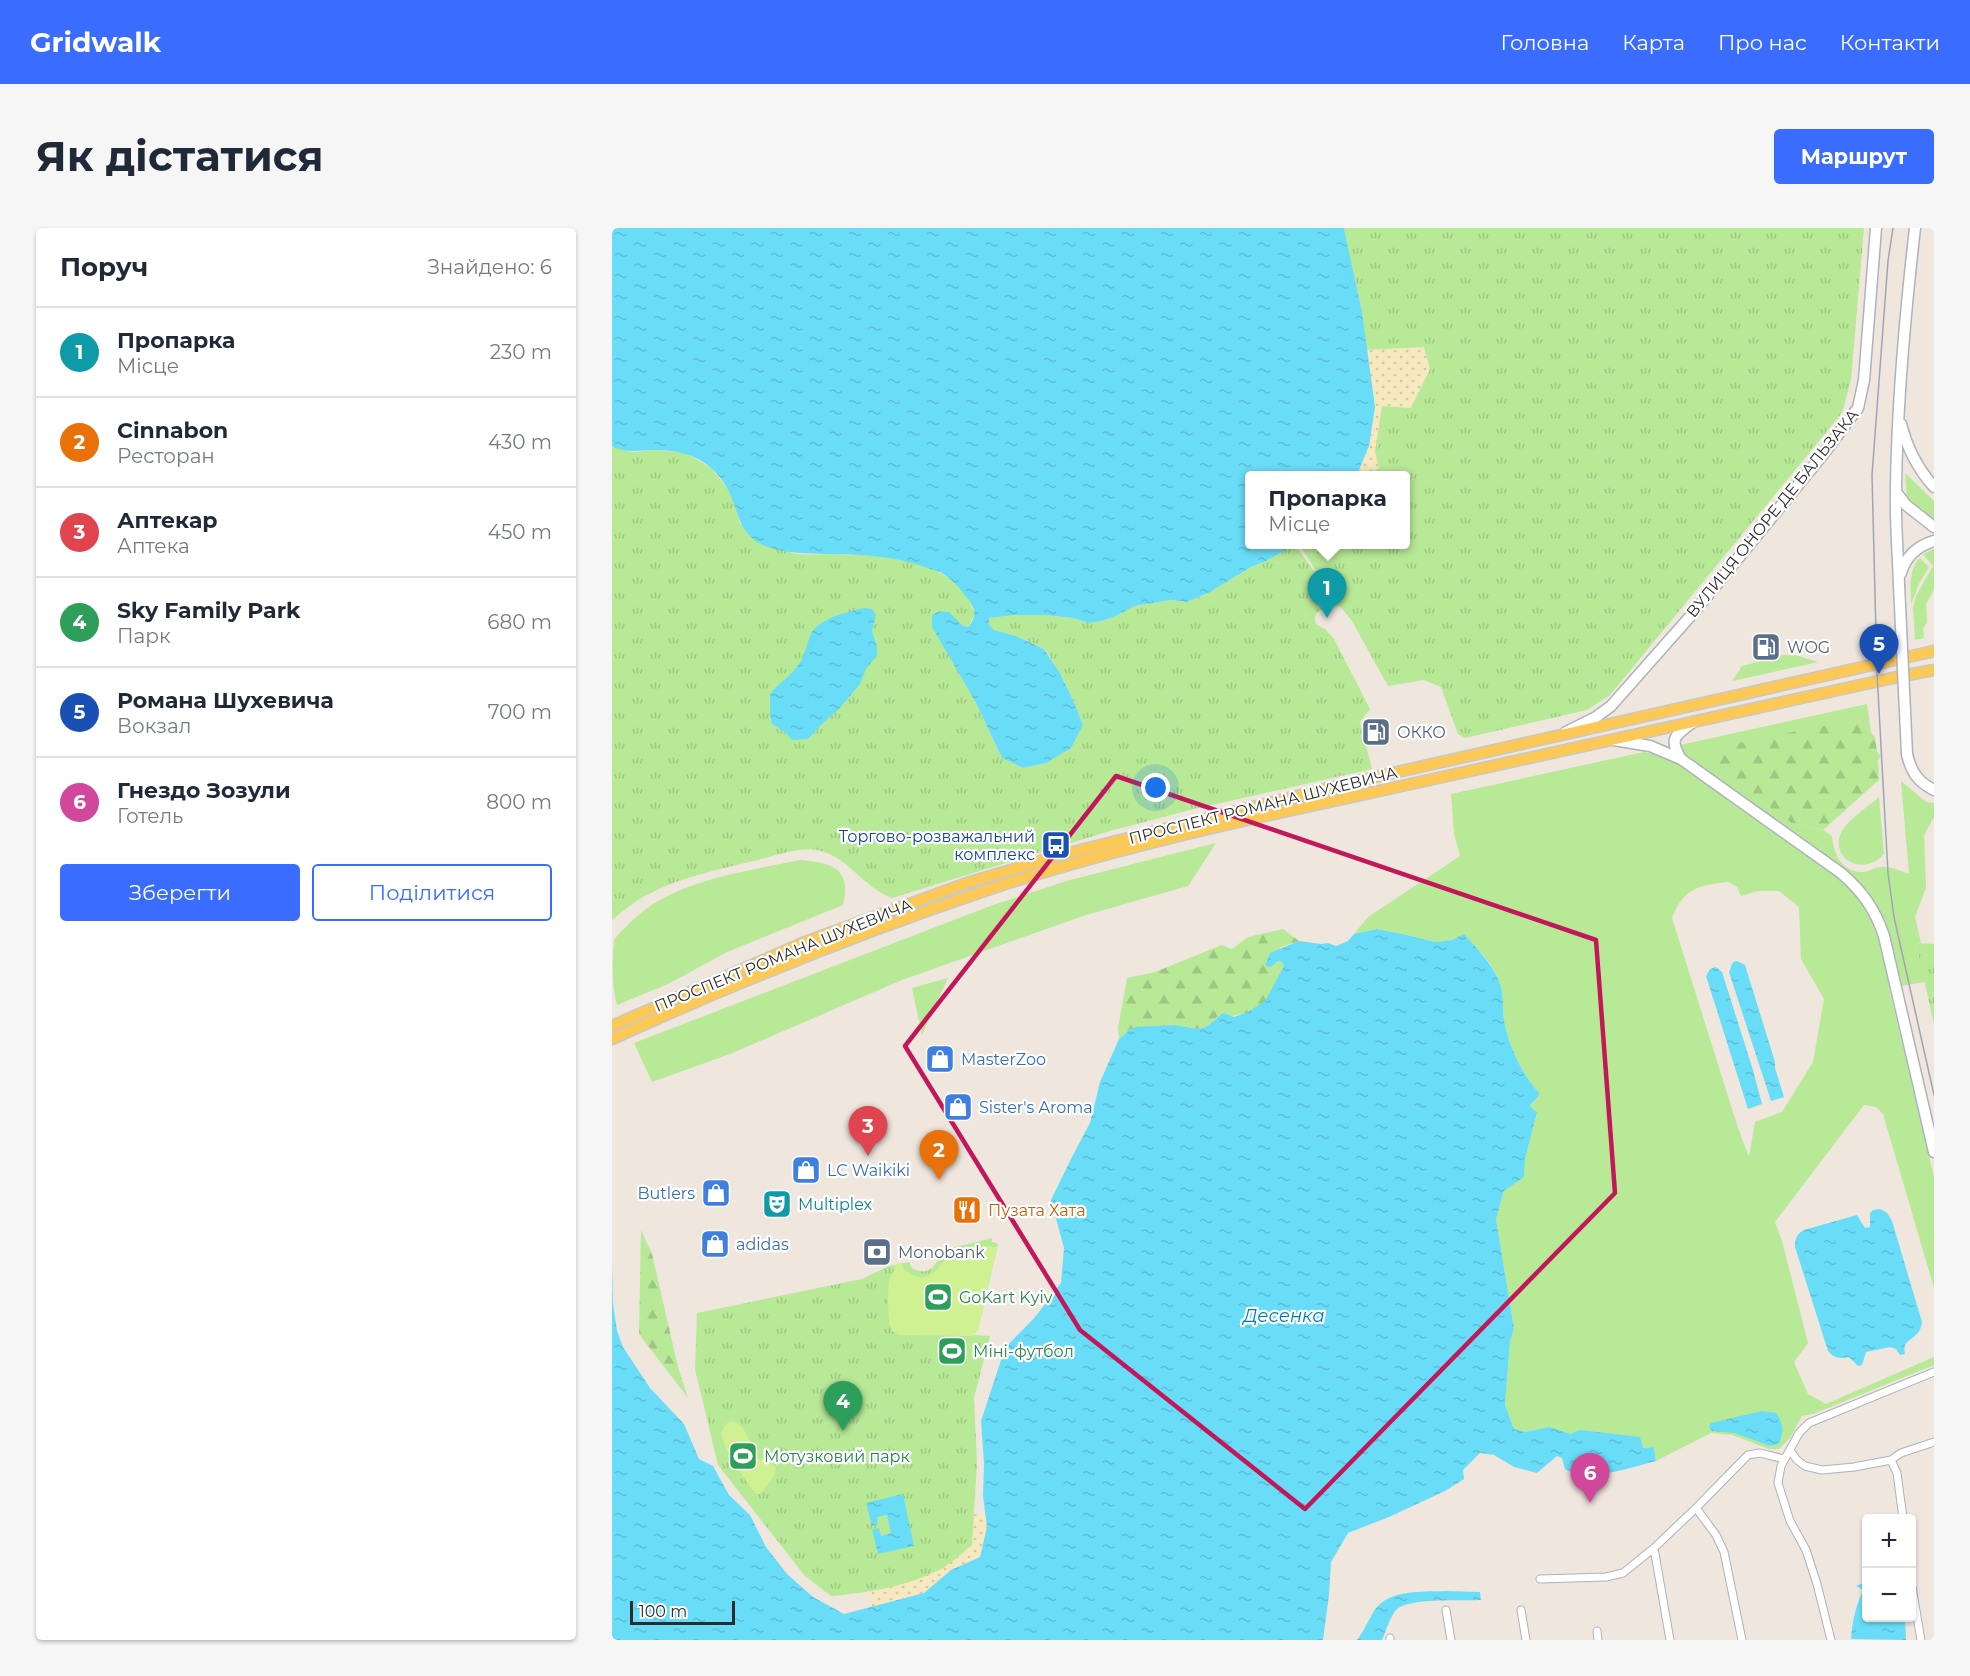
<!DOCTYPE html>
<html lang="uk">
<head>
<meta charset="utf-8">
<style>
  body { margin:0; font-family:Montserrat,sans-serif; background:#f6f6f7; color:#1f2937 }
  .controls { position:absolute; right:18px; bottom:18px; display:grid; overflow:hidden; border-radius:6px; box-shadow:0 2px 4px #0004 }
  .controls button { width:54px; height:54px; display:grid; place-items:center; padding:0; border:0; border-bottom:2px solid #e0e1e3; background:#fff; color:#1f2937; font:30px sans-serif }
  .scale { position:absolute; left:18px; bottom:15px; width:105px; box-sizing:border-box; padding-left:6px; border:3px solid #2c2c2c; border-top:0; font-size:16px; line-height:21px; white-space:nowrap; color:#2c2c2c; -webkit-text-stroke:4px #fff; paint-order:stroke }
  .you { position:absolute; left:544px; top:560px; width:21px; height:21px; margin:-15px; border:4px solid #fff; border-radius:50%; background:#1a73e8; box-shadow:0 0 0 9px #1a73e833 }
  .badge { display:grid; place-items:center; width:39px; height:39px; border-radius:50%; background:#3a6dff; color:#fff; font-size:20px; font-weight:700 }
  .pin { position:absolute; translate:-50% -50px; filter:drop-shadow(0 2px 3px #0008) }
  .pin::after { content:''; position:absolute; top:32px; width:21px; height:18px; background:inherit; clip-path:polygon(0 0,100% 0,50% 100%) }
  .popup { position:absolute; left:633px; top:243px; width:165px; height:78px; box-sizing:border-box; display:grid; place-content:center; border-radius:6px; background:#fff; filter:drop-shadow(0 2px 4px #0005); font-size:20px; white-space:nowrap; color:#747a83 }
  .popup b { font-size:22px; color:#1f2937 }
  .popup::after { content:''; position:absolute; left:50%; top:100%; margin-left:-12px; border:12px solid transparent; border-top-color:#fff }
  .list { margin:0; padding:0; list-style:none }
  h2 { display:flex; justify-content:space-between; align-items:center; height:78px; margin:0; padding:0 24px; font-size:26px }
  h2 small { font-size:20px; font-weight:400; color:#747a83 }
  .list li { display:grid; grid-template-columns:39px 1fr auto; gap:18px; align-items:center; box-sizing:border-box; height:90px; padding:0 24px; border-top:2px solid #e0e1e3 }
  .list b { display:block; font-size:22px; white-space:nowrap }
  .list p { margin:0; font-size:20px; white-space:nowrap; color:#747a83 }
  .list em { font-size:20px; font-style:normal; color:#747a83 }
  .actions { display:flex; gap:12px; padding:18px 24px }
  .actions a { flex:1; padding:14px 0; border:2px solid #3a6dff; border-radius:6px; text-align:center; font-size:21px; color:#3a6dff }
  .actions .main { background:#3a6dff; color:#fff }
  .map { position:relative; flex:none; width:1322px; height:1412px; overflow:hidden; border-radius:6px }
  header { display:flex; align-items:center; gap:36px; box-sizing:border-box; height:84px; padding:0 30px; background:#3a6dff; color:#fff }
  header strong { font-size:28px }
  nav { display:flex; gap:33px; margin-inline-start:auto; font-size:21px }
  .intro { display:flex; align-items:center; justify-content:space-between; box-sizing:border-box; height:144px; padding:0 36px }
  h1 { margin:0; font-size:42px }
  .button { padding:15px 27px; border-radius:6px; background:#3a6dff; color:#fff; font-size:21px; font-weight:700 }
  main { display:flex; gap:36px; padding:0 36px }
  aside { flex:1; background:#fff; border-radius:6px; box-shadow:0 2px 4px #0004 }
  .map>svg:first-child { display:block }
  .grass { fill:#b8e996; fill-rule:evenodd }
  .forest { fill:url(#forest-firs) }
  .sand { fill:url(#sand-dots) }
  .park { fill:url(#park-tufts) }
  .pitch { fill:#cff191 }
  .water { fill:url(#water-ripples) }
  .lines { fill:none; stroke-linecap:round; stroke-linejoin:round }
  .street-casing { stroke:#aeb2bd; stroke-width:9 }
  .secondary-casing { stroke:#aeb2bd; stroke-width:13 }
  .primary-casing { stroke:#c8c8c8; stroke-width:13 }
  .street { stroke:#fff; stroke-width:7 }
  .secondary { stroke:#fff; stroke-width:10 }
  .primary { stroke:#fcc956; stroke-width:10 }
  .tram { stroke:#a0a5b8; stroke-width:1.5 }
  .secondary-bridge-casing { stroke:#aeb2bd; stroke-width:13; stroke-linecap:butt }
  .secondary-bridge { stroke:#fff; stroke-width:10 }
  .marked { fill:none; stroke:#c2185b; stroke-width:4.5; stroke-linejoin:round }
  .labels { text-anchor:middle; stroke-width:4.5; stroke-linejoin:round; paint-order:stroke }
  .street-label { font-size:16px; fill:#2c2c2c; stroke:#fff }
  .service-label { font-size:16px; fill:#4e5e75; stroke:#fff; text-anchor:start }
  .transit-label { font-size:16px; fill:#164399; stroke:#fff; text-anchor:end }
  .shop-label { font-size:16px; fill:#366cbe; stroke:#fff; text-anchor:start }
  .culture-label { font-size:16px; fill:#0d838f; stroke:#fff; text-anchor:start }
  .food-label { font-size:16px; fill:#c56008; stroke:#fff; text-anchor:start }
  .leisure-label { font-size:16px; fill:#27864d; stroke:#fff; text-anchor:start }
  .water-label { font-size:18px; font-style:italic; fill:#037caa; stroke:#fff }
</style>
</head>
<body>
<header>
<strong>Gridwalk</strong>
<nav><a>Головна</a><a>Карта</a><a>Про нас</a><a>Контакти</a></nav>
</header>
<div class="intro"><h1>Як дістатися</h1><a class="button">Маршрут</a></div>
<main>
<aside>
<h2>Поруч<small>Знайдено: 6</small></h2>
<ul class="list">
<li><span class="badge" style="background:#0f9aa8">1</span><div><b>Пропарка</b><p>Місце</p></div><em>230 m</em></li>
<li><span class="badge" style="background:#e8710a">2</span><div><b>Cinnabon</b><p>Ресторан</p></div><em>430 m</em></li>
<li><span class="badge" style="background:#e0444e">3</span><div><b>Аптекар</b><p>Аптека</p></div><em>450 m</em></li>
<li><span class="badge" style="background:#2e9e5b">4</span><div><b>Sky Family Park</b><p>Парк</p></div><em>680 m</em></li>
<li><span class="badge" style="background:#1a4fb4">5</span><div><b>Романа Шухевича</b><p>Вокзал</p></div><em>700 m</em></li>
<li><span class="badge" style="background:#d1479c">6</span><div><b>Гнездо Зозули</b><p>Готель</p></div><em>800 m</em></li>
</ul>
<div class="actions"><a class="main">Зберегти</a><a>Поділитися</a></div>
</aside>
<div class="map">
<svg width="1322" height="1412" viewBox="0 0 1322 1412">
  <defs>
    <pattern id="forest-firs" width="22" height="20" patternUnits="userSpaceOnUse" patternTransform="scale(1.5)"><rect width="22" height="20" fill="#b8e996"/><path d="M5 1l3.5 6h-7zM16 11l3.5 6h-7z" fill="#9ec881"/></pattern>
    <pattern id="sand-dots" width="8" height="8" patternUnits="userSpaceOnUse" patternTransform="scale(1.5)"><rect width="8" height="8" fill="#f6e9bf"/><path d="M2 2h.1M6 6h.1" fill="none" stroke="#d3c8a4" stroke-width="1.8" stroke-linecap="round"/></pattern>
    <pattern id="park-tufts" width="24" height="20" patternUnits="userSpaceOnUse" patternTransform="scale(1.5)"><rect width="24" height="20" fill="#b8e996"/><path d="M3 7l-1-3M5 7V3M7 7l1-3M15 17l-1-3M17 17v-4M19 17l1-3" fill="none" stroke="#9ec881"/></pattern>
    <pattern id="water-ripples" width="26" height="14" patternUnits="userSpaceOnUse" patternTransform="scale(1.5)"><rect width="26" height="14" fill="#69ddf8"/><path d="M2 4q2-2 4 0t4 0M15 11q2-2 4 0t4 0" fill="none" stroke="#5bbed5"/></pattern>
  </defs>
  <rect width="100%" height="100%" fill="#efe6de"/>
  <path class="grass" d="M1293 245 1322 273V293L1298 274 1295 270Z
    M1322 321V362L1314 376 1315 394 1311 401 1312 410 1303 412 1301 380 1304 368 1321 338 1311 326Z
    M1308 330 1317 339 1307 356 1299 376C1299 360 1296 342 1308 330Z
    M1172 427H1183L1206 434 1120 453 1130 438Z
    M1255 476 1259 505 1246 491 1180 595 1211 602 1220 608C1221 626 1231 645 1251 644 1257 644 1262 639 1269 639 1277 638 1289 643 1297 646L1289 553 1314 574 1322 575V589L1312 607 1314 660 1303 689 1309 715H1304L1313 754 1277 760 1322 949V1060L1271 886 1264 879 1252 877 1163 994 1170 1013 1196 1115 1182 1134 1196 1166 1214 1176 1322 1129V1137L1201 1186 1190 1188 1178 1210 1167 1221H1157L1121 1207 1099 1205 1044 1233 1042 1219 1030 1220 959 1206 937 1199 912 1204 902 1201 893 1177 898 1114 902 1100 884 991 892 963 912 948 913 931 925 886 918 879 928 866C911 847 896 817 892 792 890 781 892 770 889 759 884 738 867 722 852 707L840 712 823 714 795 707 765 701 742 706 756 689 848 628 842 606 839 566 1032 524 1052 529 1066 535 1175 610H1190L1070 525 1068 517ZM1117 654 1125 659 1129 668 1146 663H1167L1187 679 1189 731 1212 771 1201 834 1170 884 1143 894 1137 929 1126 900 1060 690C1072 660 1086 657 1117 654Z
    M1267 569 1272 626C1250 650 1218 630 1229 605 1234 593 1257 578 1267 569Z
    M604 615 576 658 474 687 290 752 118 826 40 854 22 815 381 677 458 652Z
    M188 632C219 635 240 639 231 677L115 724 56 756 5 777C0 760 0 731 2 713 4 708 10 703 14 699 54 653 131 644 188 632Z
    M336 750 310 807 300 760Z"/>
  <path class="forest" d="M1246 491 1263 509 1265 524 1269 528 1266 532 1267 552 1211 602 1180 595 1102 539V520Z
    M671 701 687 713 669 719 659 739 666 733 670 734 672 738C666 749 661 763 654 772 642 786 621 789 605 789L594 799 585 801 564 797 516 802 507 811 506 800 515 750 543 744 610 717 620 721 636 709Z
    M29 1002 40 1026 66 1139 76 1170 27 1106Z"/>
  <path class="sand" d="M812 119 818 141 799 180 770 178 763 224 767 240 756 247 745 248 757 218 763 179 754 122Z
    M359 1286H372L375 1299 368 1329 339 1342 312 1365 260 1379 257 1365 324 1339Z"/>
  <path class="park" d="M732 0H1252L1239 152 1230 185 998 467 975 482 853 510 846 506 829 459 812 452 776 458 740 393 728 378C717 379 699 380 704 396L713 401 722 411 758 481 748 494 760 541 582 581 498 603 280 670C251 659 238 631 209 623 189 618 165 627 146 632 109 641 71 648 37 666 24 672 11 683 0 692V218L20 224 45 222 74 225 99 240 118 263 128 295C140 302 169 322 180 325 190 328 210 326 221 326 269 327 347 330 363 386L356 399 351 398 345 393 363 473 390 530 411 540 434 535 471 497 462 474 448 445 433 421 404 408 382 402 377 397V390L404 387H432L462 390 476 395 490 393 504 388 521 378 559 372 575 374 598 364 639 339 652 334 683 317 714 359 689 319 691 317 793 316V248L756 247 767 240 763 224 770 178 799 180 818 141 812 119 754 122 750 84Z
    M1304 715 1322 716V796Z
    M380 1010V1014L386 1016 366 1102 361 1107 378 1108 362 1170 365 1235 360 1317C351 1324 341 1334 331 1340 297 1358 256 1365 219 1368L193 1348 106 1237 83 1141 85 1085 250 1051 277 1038 297 1034 300 1040C323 1051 322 1031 336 1021Z"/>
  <path class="pitch" d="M367 1018 385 1019 366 1102 361 1108 288 1107 281 1104C275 1095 275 1060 278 1050 280 1044 283 1044 283 1037L290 1035C291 1041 294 1043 299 1046 321 1058 327 1033 343 1024 350 1020 358 1019 367 1018Z
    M118 1193C136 1195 137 1218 146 1231 155 1231 159 1233 164 1241L162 1248 148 1266H144C135 1255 108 1218 110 1204 111 1199 114 1196 118 1193Z"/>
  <path class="water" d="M0 0H732L750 84 763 179 757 218 745 247 637 248V316L683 317 652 334 639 339 598 364 575 374 559 372 522 378 504 388 490 393 476 395 462 390 432 387H404L377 390V397L382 402 404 408 432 421 448 445 462 474 471 497 459 520 434 535 411 540 390 530 363 473 320 399V387L328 383 337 384 351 398 356 399C365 389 364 381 356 371 350 363 343 354 334 348 329 343 320 342 313 339 281 328 249 326 214 326 195 325 175 326 156 319 128 309 128 289 118 266 115 258 106 246 99 240 85 227 64 222 44 222 28 222 15 226 0 218Z
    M252 380 260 381 264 387 260 403 265 419V427L254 441 248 456 226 482 213 493 196 511 180 512 174 505 160 496 158 487V466C167 455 179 448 187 436 193 427 195 415 199 406 207 390 236 384 252 380Z
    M765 701 795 707 823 714 840 712 852 706C866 722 883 738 889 759 892 770 890 781 892 792 896 817 911 848 928 866L918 878 925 885 913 931 912 949 892 963 884 991 902 1100 898 1114 893 1177 902 1201 913 1204 937 1199 959 1206 967 1202 1028 1209 1031 1220 1042 1219 1044 1233C1021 1239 974 1255 953 1241L950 1230 945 1228 925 1245 902 1239 882 1227 868 1225 851 1242 852 1251 833 1263 777 1289 736 1305 719 1334 717 1367 711 1412H0V1037L1 1075 5 1103 11 1119 38 1160 72 1196 87 1231 101 1238 117 1267 138 1287 154 1319 175 1346 201 1369 232 1386 312 1365 339 1342 368 1329 375 1299 371 1268 372 1235 369 1193 393 1120 424 1088 449 1055 452 1020 439 972 460 929 478 895 488 854 507 811 517 802 523 799 564 797 585 801 594 799 611 785 622 789 636 784 653 773 672 738 670 734 666 733 659 739 653 738 658 725 687 713 709 716 716 715 724 718 736 713 742 706Z
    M1125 733 1133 737 1163 834V840L1172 869 1159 873 1117 744 1121 734Z
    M1104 739 1110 744 1141 842 1150 876 1136 881 1094 748 1098 741Z
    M1268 981 1275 985 1280 993 1310 1094C1308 1114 1289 1108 1293 1126L1288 1127 1284 1121 1278 1119 1254 1124 1250 1137 1246 1138 1237 1129C1227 1131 1222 1130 1216 1123L1183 1019C1183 1010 1185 1006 1192 1002L1245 987 1253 1000 1258 999V985L1261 982Z
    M1150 1183 1164 1185C1172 1196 1172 1203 1167 1216L1158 1218 1123 1205 1100 1203 1097 1199 1099 1195Z
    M291 1266 302 1318 266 1326 260 1302 267 1300 269 1308 279 1305 275 1287 265 1289 266 1296 260 1298 254 1275Z
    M1254 1354V1390H1293L1294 1412 1239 1411C1240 1393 1244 1378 1251 1362L1244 1358Z
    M833 1363 868 1364 869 1372C852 1373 796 1369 784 1382 778 1389 774 1403 770 1412H745C752 1403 756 1393 762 1383 776 1361 810 1364 833 1363Z"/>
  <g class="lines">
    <g class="street-casing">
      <path id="street" d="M1178 1222 1185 1232 1193 1238 1210 1242 1242 1239 1279 1232 1289 1225 1322 1214
        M1279 1232 1285 1245 1291 1290
        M1084 1280 1104 1307 1112 1324 1130 1412
        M1042 1320 1058 1412
        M928 1351 994 1349 1011 1345 1042 1320 1084 1280 1136 1227 1148 1225 1172 1231
        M1300 1359 1309 1412
        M834 1382 839 1412
        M909 1382 914 1412
        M985 1403 986 1412
        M778 1412V1410
        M1219 1412 1205 1356 1194 1322 1178 1293 1166 1255 1169 1238 1187 1205 1197 1195 1322 1144"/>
    </g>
    <g class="secondary-casing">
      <path id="secondary" d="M1289 196C1295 220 1305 240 1322 259
        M1284 264 1294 277 1322 299
        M1289 345C1294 328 1305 318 1322 313
        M1287 357C1286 325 1283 293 1284 261 1285 174 1293 87 1303 0
        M954 504 984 489 999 478 1083 383 1209 229 1246 180 1252 152 1264 0
        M1002 512 1038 518 1069 531 1229 645C1250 663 1263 681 1272 708L1322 924
        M1295 526C1299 544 1306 554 1322 562
        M1069 531C1056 510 1064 507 1081 494"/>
    </g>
    <g class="primary-casing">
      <path id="primary" d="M0 798 193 714 352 656 449 627 741 554 1322 423
        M0 811C123 755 250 704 378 661 505 619 637 591 767 563 936 525 1106 488 1276 451L1322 442"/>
    </g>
    <use href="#street" class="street"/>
    <use href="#secondary" class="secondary"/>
    <use href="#primary" class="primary"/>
    <path class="tram" d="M1281 0 1276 33 1260 247 1265 445 1276 645 1282 689 1322 867"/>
    <g class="secondary-bridge-casing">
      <path id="secondary-bridge" d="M1287 357 1295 526"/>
    </g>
    <use href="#secondary-bridge" class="secondary-bridge"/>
  </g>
  <path class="marked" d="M504 548 984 712 1003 965 693 1281 468 1102 293 818Z"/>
  <defs>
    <g id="fuel-square" transform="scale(1.5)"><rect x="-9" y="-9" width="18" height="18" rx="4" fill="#5c6f8a" stroke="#fff"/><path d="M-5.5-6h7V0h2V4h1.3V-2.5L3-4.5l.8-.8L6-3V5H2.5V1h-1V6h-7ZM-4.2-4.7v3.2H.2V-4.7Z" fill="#fff"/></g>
    <g id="bus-square" transform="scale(1.5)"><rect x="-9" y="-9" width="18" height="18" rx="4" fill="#1a4fb4" stroke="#fff"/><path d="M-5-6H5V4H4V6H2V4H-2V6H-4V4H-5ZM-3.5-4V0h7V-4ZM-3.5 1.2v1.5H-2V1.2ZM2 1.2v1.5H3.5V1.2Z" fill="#fff"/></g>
    <g id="shop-square" transform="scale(1.5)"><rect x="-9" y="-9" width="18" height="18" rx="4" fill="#3f7fe0" stroke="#fff"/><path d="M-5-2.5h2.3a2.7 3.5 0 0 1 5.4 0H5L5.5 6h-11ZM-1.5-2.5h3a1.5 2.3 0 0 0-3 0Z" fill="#fff"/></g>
    <g id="theatre-square" transform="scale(1.5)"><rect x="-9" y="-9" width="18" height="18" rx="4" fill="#0f9aa8" stroke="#fff"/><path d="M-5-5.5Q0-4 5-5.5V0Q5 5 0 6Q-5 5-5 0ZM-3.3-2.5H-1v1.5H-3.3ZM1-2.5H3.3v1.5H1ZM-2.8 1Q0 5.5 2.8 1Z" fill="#fff"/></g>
    <g id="restaurant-square" transform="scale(1.5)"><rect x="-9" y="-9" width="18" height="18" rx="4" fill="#e8710a" stroke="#fff"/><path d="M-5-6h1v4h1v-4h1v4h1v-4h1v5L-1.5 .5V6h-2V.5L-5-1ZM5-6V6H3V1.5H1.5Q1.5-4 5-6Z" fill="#fff"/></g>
    <g id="bank-square" transform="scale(1.5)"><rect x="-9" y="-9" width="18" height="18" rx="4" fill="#5c6f8a" stroke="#fff"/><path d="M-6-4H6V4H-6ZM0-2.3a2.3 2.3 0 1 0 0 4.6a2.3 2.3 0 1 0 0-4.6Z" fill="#fff"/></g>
    <g id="stadium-square" transform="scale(1.5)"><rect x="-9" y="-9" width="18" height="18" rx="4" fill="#2e9e5b" stroke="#fff"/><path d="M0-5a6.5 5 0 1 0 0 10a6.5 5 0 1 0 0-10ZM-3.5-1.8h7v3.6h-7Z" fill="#fff"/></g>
  </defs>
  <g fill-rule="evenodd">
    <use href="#fuel-square" x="1154" y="419"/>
    <use href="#fuel-square" x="764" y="504"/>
    <use href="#bus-square" x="444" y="617"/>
    <use href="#shop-square" x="328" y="831"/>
    <use href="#shop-square" x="346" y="879"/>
    <use href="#shop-square" x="194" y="942"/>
    <use href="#shop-square" x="104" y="965"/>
    <use href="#theatre-square" x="165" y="976"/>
    <use href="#restaurant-square" x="355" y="982"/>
    <use href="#shop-square" x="103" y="1016"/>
    <use href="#bank-square" x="265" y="1024"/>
    <use href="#stadium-square" x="326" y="1069"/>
    <use href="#stadium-square" x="340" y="1123"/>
    <use href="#stadium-square" x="131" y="1228"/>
  </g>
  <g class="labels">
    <g class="street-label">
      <text transform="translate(1160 285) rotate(-51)" y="6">ВУЛИЦЯ ОНОРЕ ДЕ БАЛЬЗАКА</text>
      <text transform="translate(651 577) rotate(-14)" y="6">ПРОСПЕКТ РОМАНА ШУХЕВИЧА</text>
      <text transform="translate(171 727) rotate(-22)" y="6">ПРОСПЕКТ РОМАНА ШУХЕВИЧА</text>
    </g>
    <g class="service-label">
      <text x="1175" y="425">WOG</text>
      <text x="785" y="510">ОККО</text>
      <text x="286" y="1030">Monobank</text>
    </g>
    <g class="transit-label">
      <text x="423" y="614">Торгово-розважальний<tspan x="423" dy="18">комплекс</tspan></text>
    </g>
    <g class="shop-label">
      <text x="349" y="837">MasterZoo</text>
      <text x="367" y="885">Sister's Aroma</text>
      <text x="215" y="948">LC Waikiki</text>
      <text x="83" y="971" text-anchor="end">Butlers</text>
      <text x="124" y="1022">adidas</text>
    </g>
    <g class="culture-label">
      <text x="186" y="982">Multiplex</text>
    </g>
    <g class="food-label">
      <text x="376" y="988">Пузата Хата</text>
    </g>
    <g class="leisure-label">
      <text x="347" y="1075">GoKart Kyiv</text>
      <text x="361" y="1129">Міні-футбол</text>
      <text x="152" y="1234">Мотузковий парк</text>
    </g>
    <g class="water-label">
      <text x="672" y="1094">Десенка</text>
    </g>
  </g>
</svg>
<div class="controls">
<button>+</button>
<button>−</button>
</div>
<div class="scale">100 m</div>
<div class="you"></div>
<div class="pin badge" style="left:715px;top:390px;background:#0f9aa8">1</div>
<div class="popup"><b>Пропарка</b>Місце</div>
<div class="pin badge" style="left:327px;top:952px;background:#e8710a">2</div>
<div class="pin badge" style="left:256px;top:928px;background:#e0444e">3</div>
<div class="pin badge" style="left:231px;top:1203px;background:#2e9e5b">4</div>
<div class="pin badge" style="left:1267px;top:446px;background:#1a4fb4">5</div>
<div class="pin badge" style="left:978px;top:1275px;background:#d1479c">6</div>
</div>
</main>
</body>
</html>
